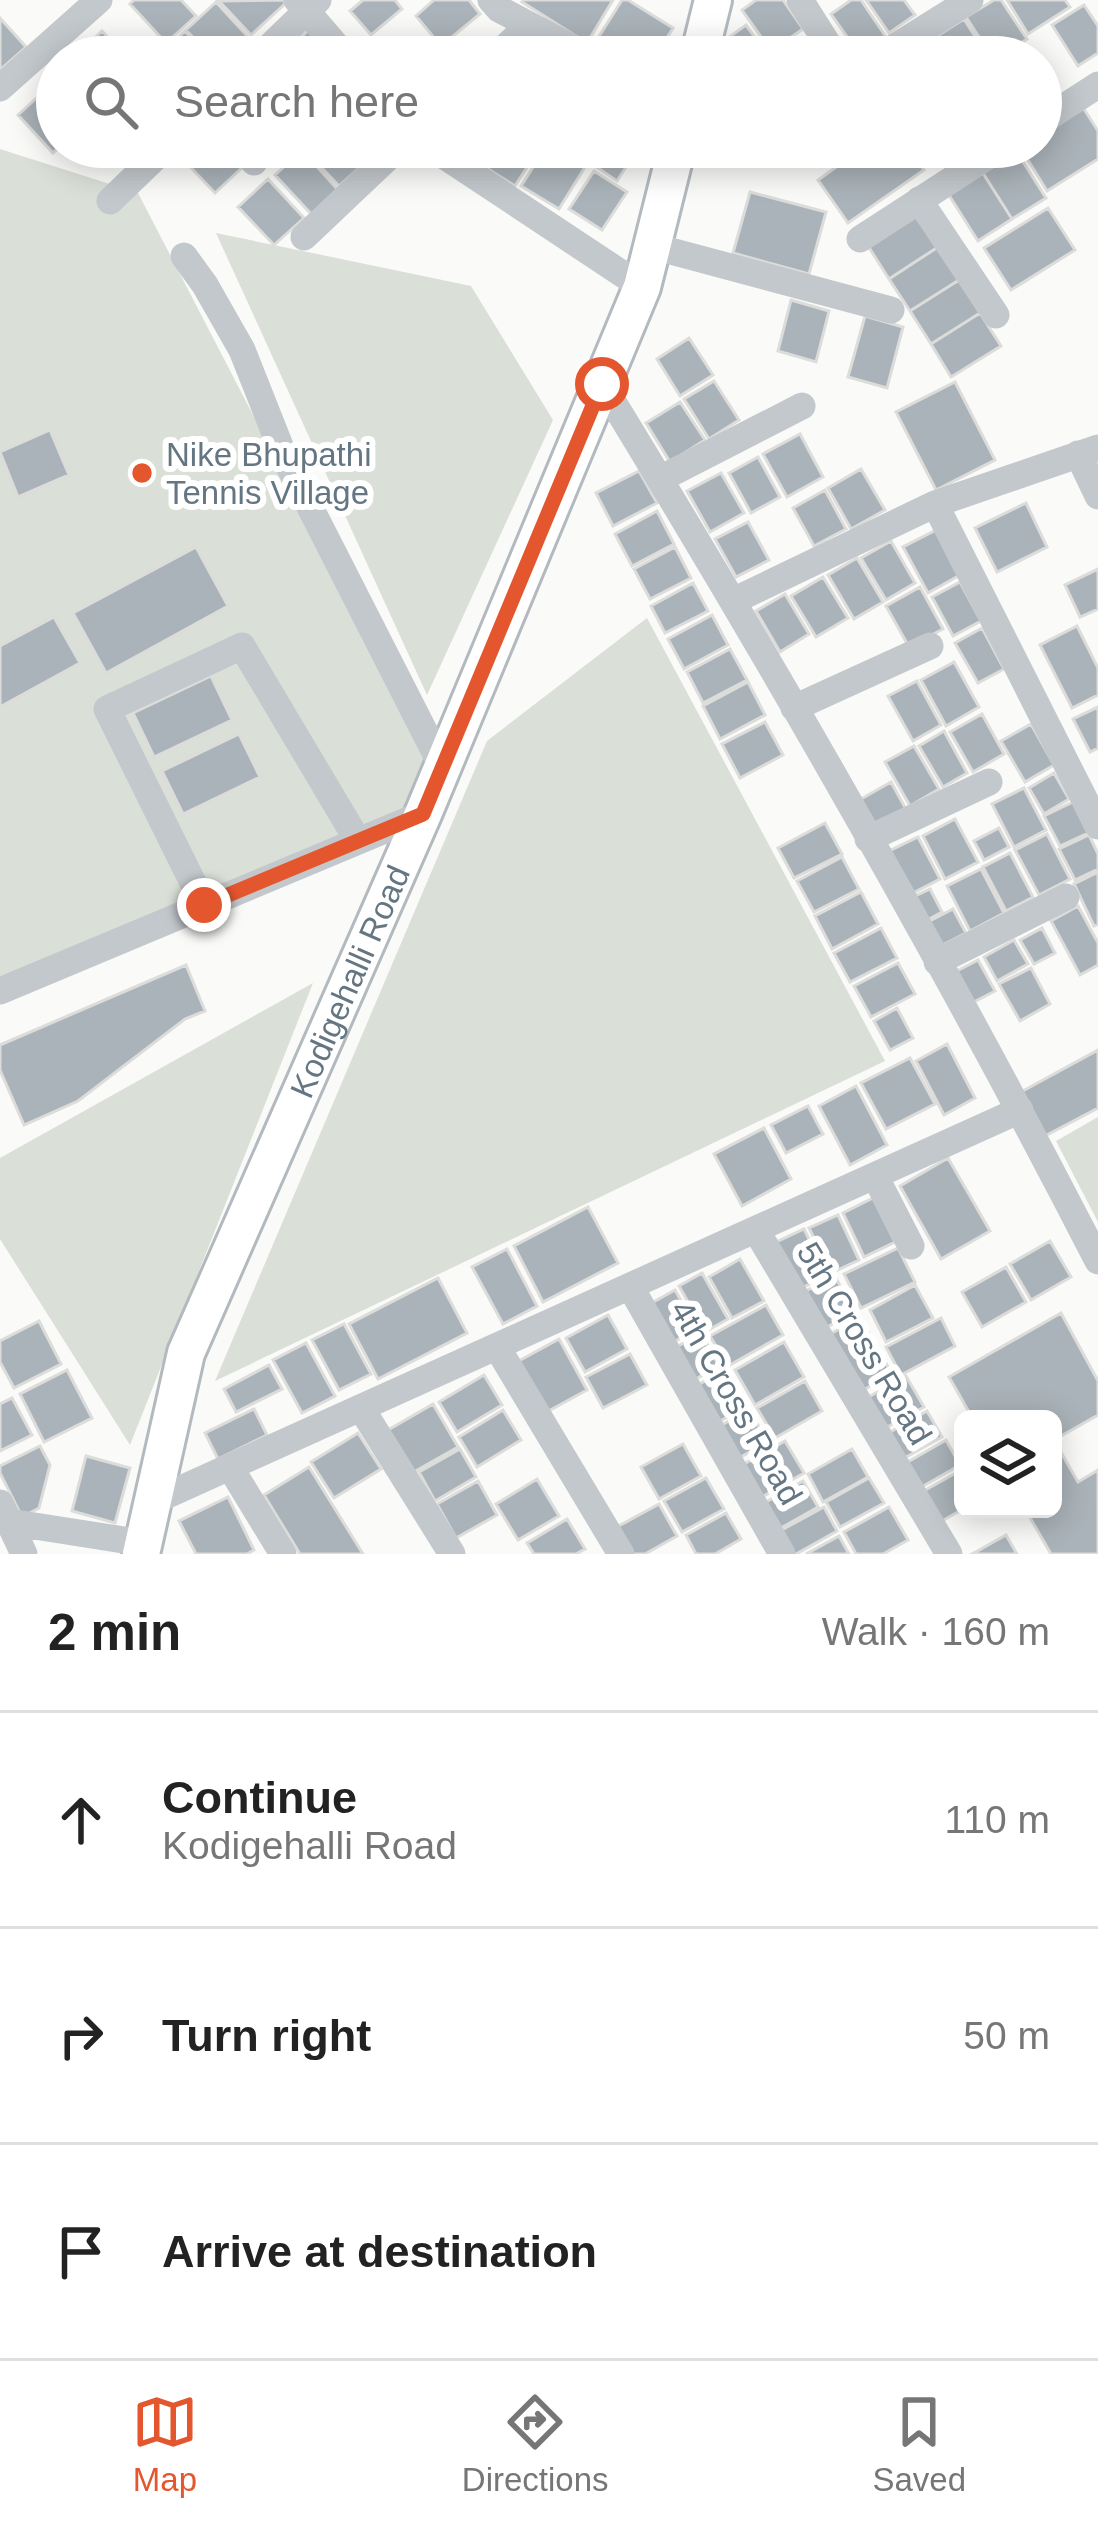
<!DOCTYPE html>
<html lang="en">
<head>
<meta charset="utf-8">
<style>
  body { margin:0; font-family:Helvetica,sans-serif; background:#f2f2f2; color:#222 }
  .controls { position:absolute; right:36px; bottom:36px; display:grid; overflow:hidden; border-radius:18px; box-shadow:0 6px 30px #0003 }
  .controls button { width:108px; height:108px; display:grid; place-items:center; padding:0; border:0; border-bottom:3px solid #e0e0e0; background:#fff; color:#222; font:60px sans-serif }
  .stop { position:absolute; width:36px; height:36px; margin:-27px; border:9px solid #e4572e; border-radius:50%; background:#fff }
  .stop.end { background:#e4572e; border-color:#fff; box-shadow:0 3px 12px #0008 }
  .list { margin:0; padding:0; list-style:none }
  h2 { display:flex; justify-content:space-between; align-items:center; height:156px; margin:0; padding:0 48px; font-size:51px }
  h2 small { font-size:39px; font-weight:400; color:#767676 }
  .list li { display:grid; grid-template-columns:78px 1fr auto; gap:36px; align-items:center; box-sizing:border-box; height:216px; padding:0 48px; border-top:3px solid #e0e0e0 }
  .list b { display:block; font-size:45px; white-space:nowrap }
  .list p { margin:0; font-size:39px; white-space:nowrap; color:#767676 }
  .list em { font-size:39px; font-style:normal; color:#767676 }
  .icon { flex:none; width:66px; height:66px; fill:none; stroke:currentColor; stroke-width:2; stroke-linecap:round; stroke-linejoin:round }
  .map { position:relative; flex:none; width:1098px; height:1554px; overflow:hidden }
  .search { position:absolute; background:#fff; box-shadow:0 6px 30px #0003; left:36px; right:36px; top:36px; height:132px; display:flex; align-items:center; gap:30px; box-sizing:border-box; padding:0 42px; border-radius:66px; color:#767676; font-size:45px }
  .sheet { height:804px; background:#fff }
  nav { display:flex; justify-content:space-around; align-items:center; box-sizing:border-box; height:168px; border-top:3px solid #e0e0e0; background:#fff; font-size:33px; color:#767676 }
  nav a { display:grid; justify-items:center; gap:6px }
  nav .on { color:#e4572e }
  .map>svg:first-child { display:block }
  .green { fill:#dadfd7 }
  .building { fill:#aab3b9; stroke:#dcdcda; stroke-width:3 }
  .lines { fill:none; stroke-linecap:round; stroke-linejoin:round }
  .secondary-casing { stroke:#b3babf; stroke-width:42 }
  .minor { stroke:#c3c8cc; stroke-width:27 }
  .secondary { stroke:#fff; stroke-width:36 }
  .route { stroke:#e4572e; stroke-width:15 }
  .poi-dot { fill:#e4572e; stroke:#fff; stroke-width:4.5 }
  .labels { text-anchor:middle; stroke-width:12; stroke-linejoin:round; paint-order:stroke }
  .poi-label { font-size:33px; fill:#657683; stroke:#fff; text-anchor:start }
  .street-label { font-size:33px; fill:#657683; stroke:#fff }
</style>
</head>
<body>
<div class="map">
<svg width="1098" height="1554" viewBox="0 0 1098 1554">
  <rect width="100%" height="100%" fill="#fafaf8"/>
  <path class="green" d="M0 149 138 193 428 753 404 808 0 977Z
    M216 233 471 286 553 420 427 695Z
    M647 618 885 1061 215 1381 487 741Z
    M313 983 130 1445 0 1239V1158Z
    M1098 1117V1222L1056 1141Z"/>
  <path class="building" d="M134 0H181L196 16 166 43 130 4Z
    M283 0 286 3 251 35 219 1Z
    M363 0H395L402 9 371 35 350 11Z
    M434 0H469L480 14 441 46 416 16Z
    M524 0H613L587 43 522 2Z
    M622 0H628L673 28 655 57H611L593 46Z
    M756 0H783L803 29 771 51 742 10Z
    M851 0H861L886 37 860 55 831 14Z
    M866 0H904L915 15 889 33Z
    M994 0H1001L1027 39 1000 57H992L966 17Z
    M1007 0H1065L1070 7 1028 34Z
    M216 2 250 39 231 57H212L186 30Z
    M1084 5 1098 26V53L1078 66 1052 25Z
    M0 18 26 47 0 70Z
    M964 19 988 57H946L934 38Z
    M746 25 764 50 754 57H737L725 40Z
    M310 29 337 57H284L281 55Z
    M102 31 126 57H74Z
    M185 31 209 57H160L159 56Z
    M794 38 807 57H766Z
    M45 90 57 103V147H59L53 153 18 115Z
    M1082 106 1098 131V159L1047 191 1020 147H1041V132Z
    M179 147H230L246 164 215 193 175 151Z
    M306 147H345L362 165 339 186 304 149Z
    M497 147H540L515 186 485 167Z
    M546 147H552L585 167 559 209 521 186Z
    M577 147H639L617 181 574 152Z
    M864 147H908L924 170 848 223 818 180Z
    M915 147H957L927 166Z
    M1015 149 1046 198 1012 219 981 170Z
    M302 150 339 191 313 216 275 175Z
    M981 170 1012 219 978 241 947 192Z
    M594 171 627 192 602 230 569 209Z
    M268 179 304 218 274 245 238 207Z
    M750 192 826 212 809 274 733 253Z
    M1048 208 1075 250 1011 290 984 248Z
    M917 215 938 247 889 279 868 246Z
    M938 247 959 280 910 311 889 279Z
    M959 280 980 313 931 344 910 311Z
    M791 300 829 311 816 362 778 351Z
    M980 313 1001 346 951 377 931 344Z
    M865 316 903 327 887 388 848 377Z
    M689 338 713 375 680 396 657 359Z
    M714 381 739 420 709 439 684 399Z
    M955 382 995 460 936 490 896 412Z
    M680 402 705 440 670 462 646 423Z
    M50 430 69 475 18 497 0 452Z
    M800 434 823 477 787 497 763 454Z
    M758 457 780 497 751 513 729 473Z
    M861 469 885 510 851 529 828 488Z
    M639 471 657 503 613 526 596 493Z
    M721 473 744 513 710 532 687 491Z
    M825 490 846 529 814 546 793 508Z
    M1026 503 1047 547 997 572 975 528Z
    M657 511 674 544 632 566 615 534Z
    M748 522 769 560 736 577 715 539Z
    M936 530 960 575 928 593 903 547Z
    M891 541 915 583 886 600 861 558Z
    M196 547 228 606 106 673 73 613Z
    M675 547 691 578 650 599 634 569Z
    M857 558 883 602 854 619 828 575Z
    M1098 569V609L1080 617 1065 585Z
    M823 577 848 618 816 637 791 596Z
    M960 582 981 621 953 636 932 597Z
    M693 583 708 611 665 633 651 606Z
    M920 587 943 629 909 647 886 606Z
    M785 594 809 634 780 652 756 611Z
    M712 615 728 645 684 669 668 639Z
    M54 617 80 663 0 707V646Z
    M1077 626 1098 668V695L1072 708 1040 645Z
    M982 628 1004 669 978 683 955 643Z
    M730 649 747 680 703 703 687 672Z
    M954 662 979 707 946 726 921 680Z
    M211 676 232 720 154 757 133 713Z
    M917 681 941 725 913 741 888 696Z
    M748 682 765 715 720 739 703 706Z
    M1098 707V748L1090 752 1073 719Z
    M982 714 1004 754 973 772 950 732Z
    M765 722 783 755 740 778 722 744Z
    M1031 724 1054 765 1025 782 1001 741Z
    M944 731 967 773 943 787 919 746Z
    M239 734 260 777 183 814 162 771Z
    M914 746 939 789 910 806 885 762Z
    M1054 773 1069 799 1044 814 1029 788Z
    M891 782 907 811 870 831 854 803Z
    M1024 788 1046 830 1014 847 992 804Z
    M1073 802 1088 833 1060 846 1044 816Z
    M955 819 978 862 945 879 923 836Z
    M825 823 842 854 794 878 778 848Z
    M999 828 1009 847 984 860 974 841Z
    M1047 834 1070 879 1039 895 1015 850Z
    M1089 835 1098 854V869L1075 880 1059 849Z
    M918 837 940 879 907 896 885 853Z
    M1010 853 1033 897 1006 911 983 867Z
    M842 857 859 889 814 912 797 881Z
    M981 869 1004 913 970 931 947 886Z
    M1098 872V924L1094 926 1074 884Z
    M930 889 942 912 922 923 909 899Z
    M861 892 878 924 832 949 815 916Z
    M1078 906 1098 943V965L1080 975 1051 921Z
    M953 909 966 933 935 949 922 925Z
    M881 928 897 958 850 982 834 953Z
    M1042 928 1055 953 1034 964 1020 940Z
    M1014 940 1028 964 997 981 984 957Z
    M978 960 995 991 970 1004 953 973Z
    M898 963 915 994 871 1017 854 986Z
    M186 965 205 1011 185 1019 78 1101 24 1125 0 1070V1045Z
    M1031 968 1050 1004 1020 1021 999 984Z
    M897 1008 913 1038 890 1050 874 1021Z
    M947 1044 975 1098 944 1115 916 1061Z
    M1098 1050V1108L1043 1137 1019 1093Z
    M910 1058 935 1104 886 1129 861 1083Z
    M856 1086 887 1145 850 1165 819 1106Z
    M808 1106 823 1134 786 1153 771 1125Z
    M764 1128 791 1179 742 1206 714 1154Z
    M948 1158 990 1231 941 1259 900 1186Z
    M873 1198 895 1242 864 1257 843 1213Z
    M588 1207 618 1263 543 1302 514 1246Z
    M838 1215 859 1260 831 1273 809 1228Z
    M804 1229 827 1276 795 1291 772 1244Z
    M1050 1241 1071 1277 1031 1300 1010 1264Z
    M898 1248 915 1282 861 1308 844 1274Z
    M507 1249 537 1306 503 1324 472 1267Z
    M740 1259 764 1301 732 1318 709 1277Z
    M1006 1267 1026 1302 982 1327 962 1292Z
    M702 1273 728 1319 705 1332 679 1286Z
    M835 1276 854 1313 821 1330 802 1293Z
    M438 1278 467 1333 378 1379 349 1324Z
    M915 1285 933 1318 886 1342 870 1310Z
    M675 1290 697 1329 670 1344 648 1305Z
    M766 1305 783 1335 728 1366 710 1336Z
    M1061 1313 1098 1381V1415L1054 1440 1078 1482 1098 1470V1554H1051L1025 1509H1053V1419H973L949 1377Z
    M608 1315 627 1349 585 1372 566 1338Z
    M860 1317 892 1374 860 1392 827 1336Z
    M941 1318 955 1346 901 1375 886 1347Z
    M39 1321 61 1364 14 1388 0 1362V1341Z
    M344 1324 371 1374 339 1390 312 1340Z
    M701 1333 719 1366 692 1381 673 1349Z
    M559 1339 587 1390 543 1414 515 1363Z
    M784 1342 804 1377 755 1405 735 1370Z
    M306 1343 335 1396 302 1413 273 1360Z
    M630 1354 647 1385 603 1408 586 1377Z
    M269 1365 282 1389 236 1412 224 1389Z
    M727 1369 747 1406 715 1424 694 1387Z
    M67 1370 92 1418 44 1442 20 1394Z
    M484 1375 502 1405 457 1432 439 1402Z
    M906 1376 924 1407 882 1430 865 1399Z
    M805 1381 822 1411 775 1438 757 1408Z
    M12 1398 32 1435 0 1451V1404Z
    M433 1404 458 1447 412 1473 388 1430Z
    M254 1409 267 1435 218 1459 205 1433Z
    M503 1410 521 1440 477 1467 459 1437Z
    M749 1410 768 1442 737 1459 718 1427Z
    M927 1411 942 1437 899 1461 885 1435Z
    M358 1433 381 1469 334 1498 311 1462Z
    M946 1440 960 1465 920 1488 906 1463Z
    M785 1441 804 1473 762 1497 744 1464Z
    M683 1444 701 1476 659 1499 641 1467Z
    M40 1446 50 1465 39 1508 22 1517 0 1473V1466Z
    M460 1449 476 1477 435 1501 419 1472Z
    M852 1449 868 1477 823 1502 808 1474Z
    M86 1456 130 1468 115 1523 72 1511Z
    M309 1467 363 1554H300L264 1495Z
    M963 1469V1509L937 1524 920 1493Z
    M706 1478 724 1509 682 1532 664 1501Z
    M869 1478 884 1503 840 1527 826 1502Z
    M537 1479 559 1516 518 1540 496 1504Z
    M478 1481 497 1515 456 1538 437 1504Z
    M803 1481 818 1507 781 1528 766 1502Z
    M228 1497 254 1550 247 1554H196L179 1521Z
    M659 1504 677 1536 645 1554H629L615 1528Z
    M824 1507 837 1531 796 1554H790L778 1532Z
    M889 1507 908 1540 883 1554H856L844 1532Z
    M726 1513 741 1539 715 1554H696L686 1535Z
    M567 1519 585 1549 576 1554H534L527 1543Z
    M1006 1535 1017 1554H972Z
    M839 1536 849 1554H806Z"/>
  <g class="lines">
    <g class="secondary-casing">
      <g id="secondary">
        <path d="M699 57 713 0"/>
        <path id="s1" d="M141 1554 186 1353 423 814 642 287 677 147"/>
      </g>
    </g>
    <path class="minor" d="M297 0 346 57
      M491 0 499 9 590 57
      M800 0 836 57
      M259 57 318 0
      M495 57 529 25
      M879 57 970 0
      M0 88 99 0
      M1041 122 1098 85
      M241 147 254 162
      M431 147 642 287
      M919 200 996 315
      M110 201 166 147
      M304 237 399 147
      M860 239 1002 147
      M652 246 891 310
      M184 256 205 285 242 350 284 456 443 768
      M602 384C777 670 945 963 1098 1261
      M1078 454 1098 496
      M660 479 802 406
      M935 504 1098 826
      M733 601 935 504 1098 448
      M794 708 930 646
      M868 839 989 782
      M204 905 107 709 242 646 358 841
      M937 962 1066 897
      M0 991 423 814
      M875 1176 911 1246
      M756 1230 949 1554
      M630 1286 782 1554
      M497 1347 621 1554
      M361 1408 452 1554
      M230 1467 283 1554
      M152 1502 1020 1110
      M0 1503 24 1554
      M9 1522 143 1543"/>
    <use href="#secondary" class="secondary"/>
  </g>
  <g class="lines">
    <path class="route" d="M204 905 423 814 602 384"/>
  </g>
  <circle class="poi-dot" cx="142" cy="473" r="12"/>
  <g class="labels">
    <g class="poi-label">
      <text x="166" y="466">Nike Bhupathi<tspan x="166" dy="38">Tennis Village</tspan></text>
    </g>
    <g class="street-label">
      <text dy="12" stroke="none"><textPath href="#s1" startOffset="612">Kodigehalli Road</textPath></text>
      <text transform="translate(865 1343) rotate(59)" y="12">5th Cross Road</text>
      <text transform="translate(737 1402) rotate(60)" y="12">4th Cross Road</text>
    </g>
  </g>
</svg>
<div class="controls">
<button><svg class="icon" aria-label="layers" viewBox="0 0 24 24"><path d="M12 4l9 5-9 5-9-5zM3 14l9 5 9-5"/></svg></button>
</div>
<div class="stop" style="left:602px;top:384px"></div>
<div class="stop end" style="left:204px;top:905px"></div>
<div class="search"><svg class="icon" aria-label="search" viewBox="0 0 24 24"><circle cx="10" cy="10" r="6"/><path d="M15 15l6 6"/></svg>Search here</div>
</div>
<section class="sheet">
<h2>2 min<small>Walk · 160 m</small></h2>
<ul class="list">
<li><svg class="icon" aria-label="ahead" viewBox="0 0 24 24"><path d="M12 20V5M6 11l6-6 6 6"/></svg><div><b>Continue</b><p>Kodigehalli Road</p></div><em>110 m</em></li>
<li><svg class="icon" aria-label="right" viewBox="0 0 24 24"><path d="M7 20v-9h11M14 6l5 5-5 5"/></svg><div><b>Turn right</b></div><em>50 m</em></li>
<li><svg class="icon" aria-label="arrive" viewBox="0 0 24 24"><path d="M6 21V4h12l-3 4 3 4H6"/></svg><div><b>Arrive at destination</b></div></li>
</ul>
</section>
<nav>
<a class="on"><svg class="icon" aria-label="map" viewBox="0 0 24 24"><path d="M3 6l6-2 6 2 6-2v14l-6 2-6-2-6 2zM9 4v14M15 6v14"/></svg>Map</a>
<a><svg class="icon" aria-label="directions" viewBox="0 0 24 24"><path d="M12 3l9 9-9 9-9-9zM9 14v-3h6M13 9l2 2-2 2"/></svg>Directions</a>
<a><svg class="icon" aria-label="saved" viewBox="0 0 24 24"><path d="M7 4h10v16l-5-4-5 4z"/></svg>Saved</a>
</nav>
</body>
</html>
